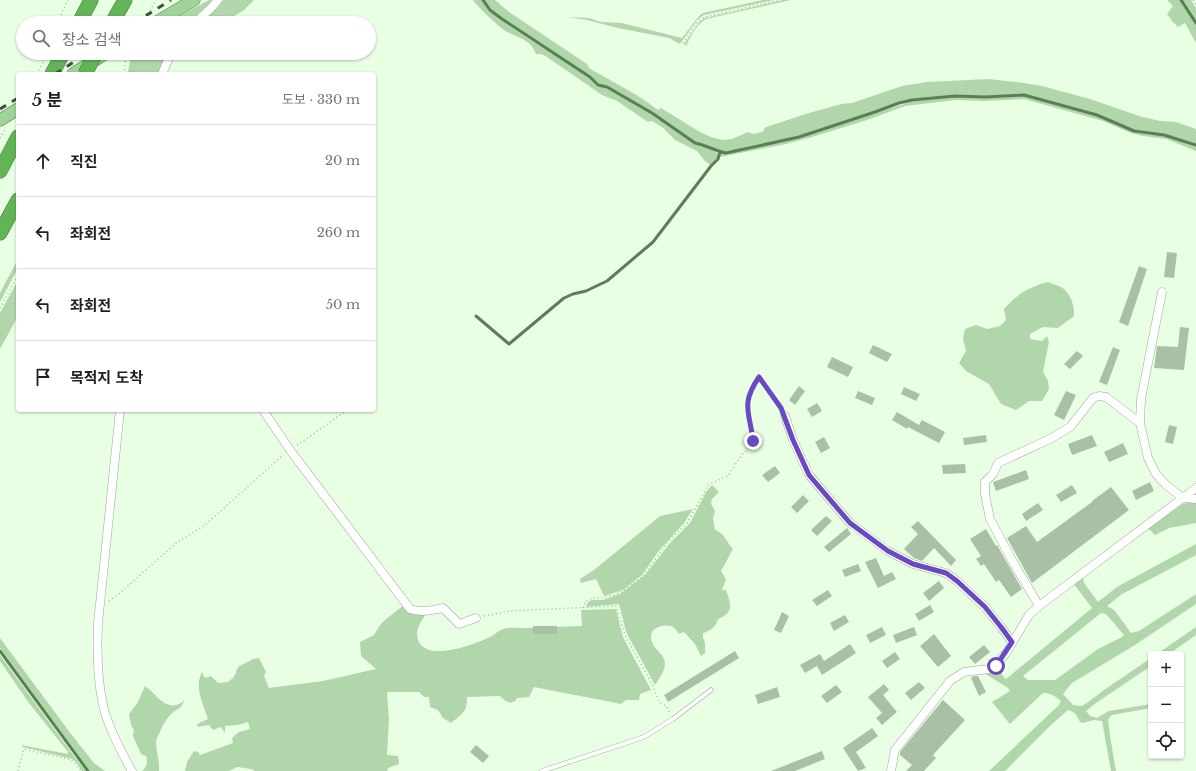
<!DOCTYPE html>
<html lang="ko">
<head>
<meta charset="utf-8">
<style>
  body { margin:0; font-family:"Libre Baskerville","Noto Sans KR",serif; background:#f2f2f2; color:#202124 }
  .controls { position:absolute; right:12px; bottom:12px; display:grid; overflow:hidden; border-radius:4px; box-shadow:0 1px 3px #0004 }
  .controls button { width:36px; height:36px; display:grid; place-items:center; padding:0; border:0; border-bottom:1px solid #e0e0e0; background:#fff; color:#202124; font:20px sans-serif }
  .stop { position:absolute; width:12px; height:12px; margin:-9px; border:3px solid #6a4ac3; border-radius:50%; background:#fff }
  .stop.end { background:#6a4ac3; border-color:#fff; box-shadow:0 1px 4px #0008 }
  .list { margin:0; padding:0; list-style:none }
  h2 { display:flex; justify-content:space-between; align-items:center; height:52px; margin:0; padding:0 16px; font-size:17px }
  h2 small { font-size:13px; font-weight:400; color:#757577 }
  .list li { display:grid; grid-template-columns:26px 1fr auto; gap:12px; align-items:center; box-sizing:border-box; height:72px; padding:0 16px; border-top:1px solid #e0e0e0 }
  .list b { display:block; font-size:15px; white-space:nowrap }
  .list em { font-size:13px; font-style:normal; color:#757577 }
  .icon { flex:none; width:22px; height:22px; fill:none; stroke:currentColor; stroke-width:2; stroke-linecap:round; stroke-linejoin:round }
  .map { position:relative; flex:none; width:1196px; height:771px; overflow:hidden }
  .search { position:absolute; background:#fff; box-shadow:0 1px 3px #0004; left:16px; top:16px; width:360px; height:44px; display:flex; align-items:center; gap:10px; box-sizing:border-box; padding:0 14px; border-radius:22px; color:#757577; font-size:15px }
  .panel { position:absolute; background:#fff; box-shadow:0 1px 3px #0004; left:16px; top:72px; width:360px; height:340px; border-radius:4px }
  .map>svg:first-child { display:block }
  .green { fill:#b1d6ab; fill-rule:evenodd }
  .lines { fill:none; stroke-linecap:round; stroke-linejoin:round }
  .stream { stroke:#5a7f54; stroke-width:3 }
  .building { fill:#aac0a6 }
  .lane-casing { stroke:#96ab92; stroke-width:5 }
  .street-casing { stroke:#96ab92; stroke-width:9 }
  .primary-casing { stroke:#457d3d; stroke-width:13 }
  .highway-casing { stroke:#457d3d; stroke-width:15 }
  .path { stroke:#a4b6a1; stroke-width:1.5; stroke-dasharray:1 3; stroke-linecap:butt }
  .lane { stroke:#fff; stroke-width:4 }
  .street { stroke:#fff; stroke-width:8 }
  .primary { stroke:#a1d29a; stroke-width:12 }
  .highway { stroke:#62b456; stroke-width:14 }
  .rail { stroke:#424d40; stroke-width:3; stroke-dasharray:7 7; stroke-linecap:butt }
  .highway-bridge-casing { stroke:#457d3d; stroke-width:15; stroke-linecap:butt }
  .highway-bridge { stroke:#62b456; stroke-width:14 }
  .route { stroke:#6a4ac3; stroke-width:5 }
</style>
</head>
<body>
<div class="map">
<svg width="1196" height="771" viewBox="0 0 1196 771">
  <rect width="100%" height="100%" fill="#e8ffe4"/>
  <path class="green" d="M209 0H212L208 6 189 23H167Z
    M223 0H254L244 10 223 23H199Z
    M473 0H482C490 13 502 20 514 29 539 46 565 61 590 78L597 86 606 88 651 113 687 139 718 153 717 158 710 165 704 160 697 151 675 140 662 127 652 121 648 122 617 101 602 95 547 57 541 54H536C531 39 517 38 504 30 499 27 475 4 473 0Z
    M484 0H495L509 12 587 64 589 68C612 82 637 93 658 110L661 108 700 132 711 137 722 140 732 139 748 132 754 134 764 131V128C781 122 798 116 816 111 828 108 840 103 852 103L902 86 927 82 988 79 1024 83 1042 86 1090 99 1142 117 1161 121 1176 122 1196 129V144L1164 134 1134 130 1098 114 1024 94 986 96 955 95 912 99 899 102 875 112 799 136 726 152 720 151 703 144 695 142 672 127 652 112 607 86 598 85 591 77C566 60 540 46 516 28 504 19 492 12 484 0Z
    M763 0H773L704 15 698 19 680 44 669 38 618 28 587 20 567 17 589 18 601 22 622 23 682 38 699 16 703 13Z
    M783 0H791L706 19C697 24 690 37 686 46L684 44 700 21 705 18Z
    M1167 0H1180L1196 24V43L1185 23 1178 27 1172 21 1167 14 1173 6Z
    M1182 0H1191L1196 8V21Z
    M133 53H167L159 74H127C130 67 129 60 133 53Z
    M1024 96 1097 116 1133 132 1152 135H1164L1196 146V151L1166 139 1143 136 1131 133 1103 121 1024 99 986 101 956 100 905 106 867 120 812 137 786 144 720 157V153L726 154 799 138 913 101 955 97 986 98Z
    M18 259V268L0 302V293Z
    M18 280V316L0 349V313Z
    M1048 282C1052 284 1057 285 1061 287 1070 292 1075 306 1074 316L1058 328 1043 327 1030 334V339L1042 341 1047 336 1049 342 1043 372 1048 381 1049 389 1042 401H1029L1016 410 1001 404 989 384 966 371 959 363 966 351 963 339 965 329 976 325 987 329 1000 326 1006 320 1004 309C1017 294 1029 287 1048 282Z
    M712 485 719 492 712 499 711 504 715 511 713 518 715 530C726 534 726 542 733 549L721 571 726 579 722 590H726C731 604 734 613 718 619 716 627 710 631 703 633V638C706 643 705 647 705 653L701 656 695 644 684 632 679 634C677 631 676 629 673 627 666 623 651 627 651 636 650 648 664 652 665 663 665 671 659 679 655 685L626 632 619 604 586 607 588 602 592 600H603L620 594 645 575 670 543 690 523 706 492Z
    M1190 502H1196V523L1169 528 1155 535 1148 528 1183 504Z
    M693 509 684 523 658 552 642 575 623 590 604 596 596 579 581 583 580 579 594 570 660 516Z
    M1196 544V555L1122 594 1107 606 1114 610 1118 615 1131 633 1139 631 1196 594V604L1135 645 1072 683 1063 694 1073 705 1081 706 1084 705 1104 690 1151 658V666L1096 703 1086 711 1090 716 1097 718 1109 711 1151 704V708L1112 715 1108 719 1110 736 1116 771H1111L1102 721 1094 720 1083 723 1080 722C1077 715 1075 712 1068 710L1052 724 1005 771H989L1059 705 1061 701C1055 696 1051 693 1043 693L1010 724 992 702 1010 691 1008 688 984 673 993 672 1000 667C1001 671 1002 677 1006 679L1092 608 1074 584 1083 577 1084 583 1098 602 1117 587ZM1101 613 1106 614 1124 635 1122 637 1098 649 1055 680H1028L1023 676Z
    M404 605 426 614C420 623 414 631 419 642 429 662 475 644 490 637 494 635 498 631 503 629 509 627 518 628 524 628 543 627 563 627 582 626L581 610 616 609 623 637 651 690 640 694 639 700H626L621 704 534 687 529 697 517 698 515 701 510 703 504 700 500 696 467 697C467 712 463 713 451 723L443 718 438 710 430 707 429 697H424L419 692H387L389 720 387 755 398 756 399 764 388 768 387 771H255L251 769 237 767 229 771H185L187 762 194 751 198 752 200 755 233 743 232 738 239 732 250 729 248 722 238 725 225 726V733L221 727 213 730 209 725 198 727 197 724 208 719C203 704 194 687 202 672L205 678 211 676 218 683 228 682 234 677 238 667 253 659 259 658 266 672 264 676 269 688 323 681 376 669 361 656 360 642 374 635 380 625 386 619Z
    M1196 627V635L1169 654H1157Z
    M0 638 71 734 94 763 105 771H90L0 648Z
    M0 655 71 752 86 771H82L76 762 72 759 23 747 21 745 68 754V752L29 703 0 661Z
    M145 686C158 695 167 715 185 700L180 708C169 713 164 722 159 734 158 737 156 739 156 742 156 752 160 761 159 771H142C147 767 148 762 146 756L141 754 133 736 134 730 131 725 129 714 138 702Z"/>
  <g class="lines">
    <path class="stream" d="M483 0 490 10 502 19 590 77 598 85 607 87 652 113 695 143C706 145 715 151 726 153L799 137 875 112 899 103 912 100 955 96 986 97 1024 95 1097 115 1134 131 1164 135 1196 145
      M1181 0 1196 23
      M476 316 509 344 564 298 573 294 586 291 607 281 653 242 711 166 718 159 720 152
      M0 651 88 771"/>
  </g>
  <path class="building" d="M1167 252 1177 253 1174 278 1164 277Z
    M1139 266 1147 269 1128 326 1119 322Z
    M1180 327 1189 328 1184 370 1154 368 1157 346 1178 347Z
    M873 345 892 354 887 362 869 353Z
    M1113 347 1120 350 1107 385 1099 382Z
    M1077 351 1083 356 1070 369 1064 364Z
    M832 357 853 367 848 377 827 367Z
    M799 386 805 391 795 405 789 400Z
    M904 387 920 394 916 401 901 394Z
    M858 391 875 398 872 405 855 398Z
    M1066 391 1076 395 1064 420 1054 415Z
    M817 403 822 411 812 417 807 409Z
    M897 412 919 425 922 420 945 432 939 443 908 427 907 429 892 420Z
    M1169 425 1177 427 1173 444 1165 442Z
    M986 435 987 442 964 445 963 438Z
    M1092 435 1097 446 1072 455 1068 444Z
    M824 437 830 448 821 453 815 442Z
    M1123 443 1128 454 1109 462 1104 452Z
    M965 464 966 473 943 474 942 465Z
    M775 466 780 473 768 482 762 475Z
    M1026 470 1029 479 996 491 993 482Z
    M1150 482 1154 491 1136 500 1132 491Z
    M1072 485 1077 493 1061 502 1056 495Z
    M1111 487 1129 510 1032 583 1007 538 1026 526 1037 542 1092 502V501Z
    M803 495 809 501 797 513 791 507Z
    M1038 503 1043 510 1026 521 1022 514Z
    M826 516 832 521 817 536 811 530Z
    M918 521 956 560 951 566 934 548 922 561 914 558 904 549 918 534 911 527Z
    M847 528 851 534 829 552 824 547Z
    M986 529 996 546 997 545 1022 589 1011 597 999 580 996 582 984 564 981 566 976 559 981 556 970 539Z
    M876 558 884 576 892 572 896 579 878 588 865 562Z
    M858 564 861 571 845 577 842 570Z
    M939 581 944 588 929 601 923 593Z
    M828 590 832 596 817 606 812 600Z
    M930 605 934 612 919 621 915 614Z
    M782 612 789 616 781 633 774 630Z
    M845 615 849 622 834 631 830 623Z
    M533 626H557V634H533Z
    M882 627 886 635 870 643 866 635Z
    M914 627 917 635 896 643 893 635Z
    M934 634 951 656 938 667 920 646Z
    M850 644 856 653 822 675 817 666 805 673 800 665 820 654 824 661Z
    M984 645 990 652 975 664 969 657Z
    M735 651 739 658 668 702 664 695Z
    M895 652 900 659 887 668 882 661Z
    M974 676H978L986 692 979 696 971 678Z
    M919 682 925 688 911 700 905 693Z
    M884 684 889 690 883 695 897 712 882 725 876 718 882 713 868 697Z
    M836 685 842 692 827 703 821 696Z
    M777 687 780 697 758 704 755 695Z
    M943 700 965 720 933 755 936 758 924 771H906L912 765 900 755V752Z
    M872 728 878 736 856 752 866 768 858 771 843 748Z
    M476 745 489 756 483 763 470 752Z
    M822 751 825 759 795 771H771Z"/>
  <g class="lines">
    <g class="lane-casing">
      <path id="lane" d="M542 771 644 737 673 719 711 690"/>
    </g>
    <g class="street-casing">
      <path id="street" d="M195 23 211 8 218 0
        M162 74 171 53
        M1162 292 1141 399 1140 423 1148 458 1156 474 1166 485 1183 498 1196 499
        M120 410 98 623C97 649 97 675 102 700 106 724 120 750 132 771
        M263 410 290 450 410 609C422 613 431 610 443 608L459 624 476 618
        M785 416 793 440 809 475 850 523 888 551 913 564 946 573 957 581 985 607 1001 627 1012 642
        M1039 606 1013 562 990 519 985 494V482L993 474 998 463 1052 438 1070 427 1093 398 1099 396 1106 397 1140 423
        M891 771 895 750 950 681 964 672 989 669 995 666 1006 653 1029 615 1039 606 1196 488"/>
    </g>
    <g class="primary-casing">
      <path id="primary" d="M155 23 194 0
        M73 74 106 53
        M0 120 18 109"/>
    </g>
    <g class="highway-casing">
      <path id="highway" d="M79 23 91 0
        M112 23 125 0
        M52 74 63 53
        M0 171 18 137
        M0 233 18 200"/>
    </g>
    <path class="path" d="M1193 0 1196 5
      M148 14 156 0
      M60 23 62 12 68 0
      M683 43 699 20 705 17 778 0
      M37 74 48 53
      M124 74 126 56 128 53
      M0 138 5 130
      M0 308 18 275
      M297 445 309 437 347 410
      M109 601 121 592 175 544 205 525 282 456
      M583 608 586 601 592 598H601L614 595 623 591 643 576 668 542 687 523 709 484 728 476 741 456 750 448 753 441 748 416 747 401 750 389 759 377 781 409
      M484 616 509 611 616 606 625 635 653 686 659 702 666 706 670 713
      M18 771 24 749 68 759 75 763 81 771"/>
    <use href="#lane" class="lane"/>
    <use href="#street" class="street"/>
    <use href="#primary" class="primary"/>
    <use href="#highway" class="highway"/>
    <path class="rail" d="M134 23 171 0
      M55 74 88 53
      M0 109 18 98"/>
    <g class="highway-bridge-casing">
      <path id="highway-bridge" d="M85 74 96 53"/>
    </g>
    <use href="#highway-bridge" class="highway-bridge"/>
  </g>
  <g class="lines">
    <path class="route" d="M753 441C750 412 740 405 759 377L781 408 793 440 809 475 850 523 888 551 913 564 946 573 957 581 985 607 1001 627 1012 642 996 666"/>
  </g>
</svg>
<div class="controls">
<button>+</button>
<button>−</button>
<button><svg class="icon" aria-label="locate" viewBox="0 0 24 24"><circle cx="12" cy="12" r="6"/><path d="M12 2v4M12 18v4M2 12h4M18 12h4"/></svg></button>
</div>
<div class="stop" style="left:996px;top:666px"></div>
<div class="stop end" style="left:753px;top:441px"></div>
<div class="search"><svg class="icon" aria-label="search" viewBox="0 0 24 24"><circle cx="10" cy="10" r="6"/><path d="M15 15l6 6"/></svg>장소 검색</div>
<section class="panel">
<h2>5 분<small>도보 · 330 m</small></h2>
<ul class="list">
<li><svg class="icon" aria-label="ahead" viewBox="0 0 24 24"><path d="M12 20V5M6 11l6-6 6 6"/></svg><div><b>직진</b></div><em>20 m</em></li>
<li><svg class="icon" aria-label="left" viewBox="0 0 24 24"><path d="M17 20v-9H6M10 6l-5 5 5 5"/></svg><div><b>좌회전</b></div><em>260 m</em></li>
<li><svg class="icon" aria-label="left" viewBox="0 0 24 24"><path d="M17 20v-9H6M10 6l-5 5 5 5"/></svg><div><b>좌회전</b></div><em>50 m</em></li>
<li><svg class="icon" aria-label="arrive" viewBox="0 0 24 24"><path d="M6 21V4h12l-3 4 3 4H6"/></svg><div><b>목적지 도착</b></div></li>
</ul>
</section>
</div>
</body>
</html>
